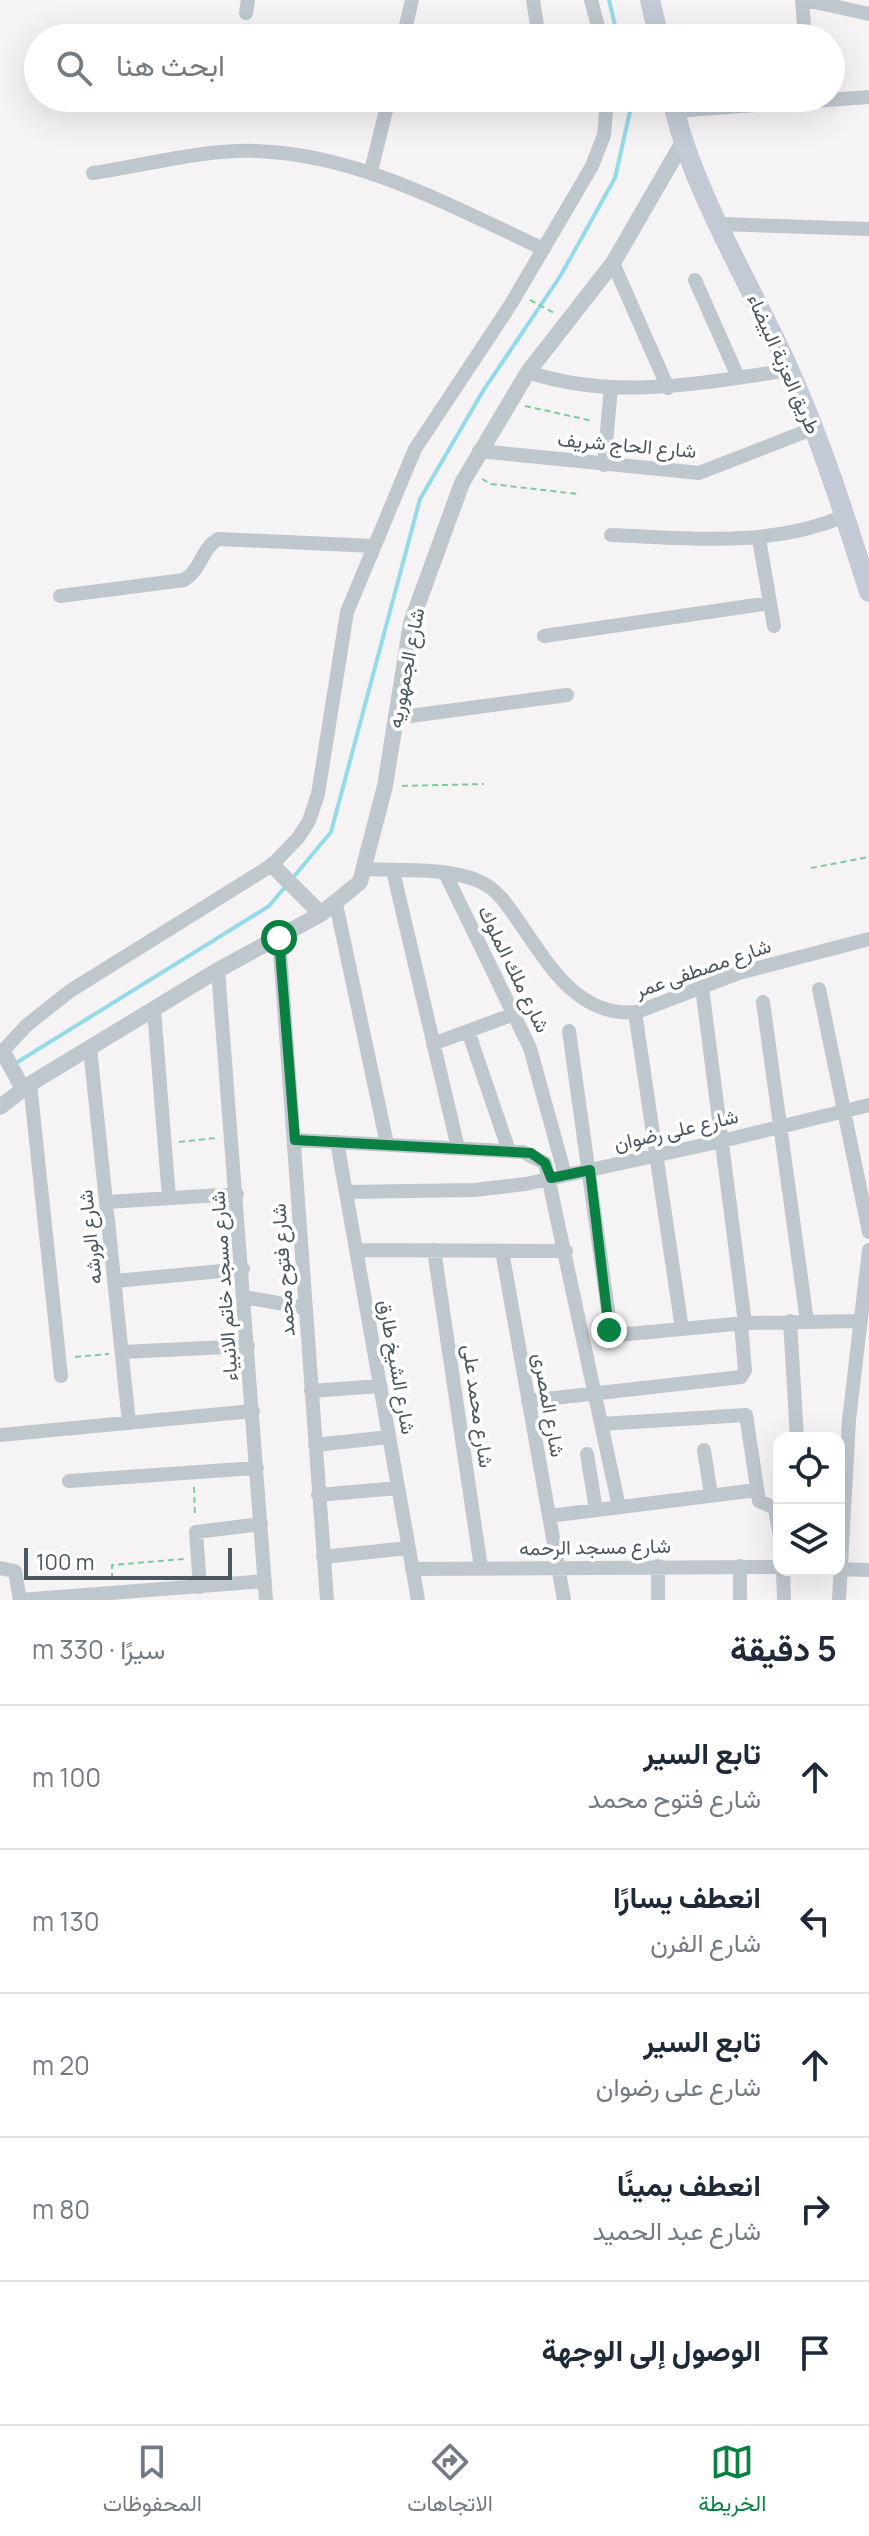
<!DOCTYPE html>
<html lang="ar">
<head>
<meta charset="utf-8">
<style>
  body { margin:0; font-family:Manrope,Vazirmatn,sans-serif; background:#f6f6f7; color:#1f2937; direction:rtl }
  .controls { position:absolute; right:24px; bottom:24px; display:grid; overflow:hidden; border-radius:16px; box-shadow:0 8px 32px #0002 }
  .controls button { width:72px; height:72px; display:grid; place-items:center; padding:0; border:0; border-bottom:2px solid #e0e1e3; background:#fff; color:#1f2937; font:40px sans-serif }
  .scale { position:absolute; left:24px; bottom:20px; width:208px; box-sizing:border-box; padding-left:8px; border:4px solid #4b565f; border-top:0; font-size:22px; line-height:28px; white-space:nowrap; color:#4b565f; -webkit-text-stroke:6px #fff; paint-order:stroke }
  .stop { position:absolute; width:24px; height:24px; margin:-18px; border:6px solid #0b8043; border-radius:50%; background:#fff }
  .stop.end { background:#0b8043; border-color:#fff; box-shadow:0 2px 8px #0008 }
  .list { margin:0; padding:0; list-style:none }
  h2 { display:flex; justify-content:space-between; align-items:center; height:104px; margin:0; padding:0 32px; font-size:34px }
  h2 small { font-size:26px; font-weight:400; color:#747a83 }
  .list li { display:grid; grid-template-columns:52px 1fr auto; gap:24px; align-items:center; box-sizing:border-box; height:144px; padding:0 32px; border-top:2px solid #e0e1e3 }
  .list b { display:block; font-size:30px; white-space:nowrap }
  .list p { margin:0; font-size:26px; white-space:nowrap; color:#747a83 }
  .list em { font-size:26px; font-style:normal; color:#747a83 }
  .icon { flex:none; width:44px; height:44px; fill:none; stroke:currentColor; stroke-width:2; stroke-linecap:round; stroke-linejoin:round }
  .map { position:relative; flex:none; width:869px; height:1600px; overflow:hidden; direction:ltr }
  .search { position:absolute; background:#fff; box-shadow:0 8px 32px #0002; left:24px; right:24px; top:24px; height:88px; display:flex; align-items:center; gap:20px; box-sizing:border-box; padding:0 28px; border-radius:44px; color:#747a83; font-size:30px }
  .sheet { height:824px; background:#fff }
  nav { display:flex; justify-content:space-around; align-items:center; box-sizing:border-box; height:112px; border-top:2px solid #e0e1e3; background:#fff; font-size:22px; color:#747a83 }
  nav a { display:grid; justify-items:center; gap:4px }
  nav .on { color:#0b8043 }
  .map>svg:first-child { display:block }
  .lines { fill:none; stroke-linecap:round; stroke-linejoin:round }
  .stream { stroke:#95dae9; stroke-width:4 }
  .path { stroke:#7ecba3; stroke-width:2; stroke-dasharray:6 4; stroke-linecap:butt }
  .minor { stroke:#bfc7ce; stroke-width:14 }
  .tertiary { stroke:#bfc7ce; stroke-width:16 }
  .secondary { stroke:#c2cbd5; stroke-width:20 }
  .route { stroke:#0b8043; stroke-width:10 }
  .labels { text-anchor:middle; stroke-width:7; stroke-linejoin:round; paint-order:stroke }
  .street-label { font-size:20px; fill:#4b565f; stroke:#fff }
</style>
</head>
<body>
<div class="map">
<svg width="869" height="1600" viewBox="0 0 869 1600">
  <rect width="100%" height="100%" fill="#f5f3f3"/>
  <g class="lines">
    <path class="stream" d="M609 0 618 38
      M291 880 331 832 420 499 483 391 561 275 615 178 633 98
      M16 1063 269 906 285 887"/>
    <path class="path" d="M530 300 556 314
      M525 406 593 421
      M482 479 491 484 578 494
      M402 786 484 784
      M811 868 869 857
      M179 1142 216 1138
      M75 1357 109 1354
      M194 1487 195 1517
      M112 1579V1565L184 1559"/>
    <path class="minor" d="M533 0 539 38
      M591 0 601 38
      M802 0 805 38
      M805 0 869 14
      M246 13 248 0
      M403 38 412 0
      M674 111 869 97
      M371 171 389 98
      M93 173C146 165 204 149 257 151 361 155 452 207 544 249
      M721 224 869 229
      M613 263 668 388
      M695 280 738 377
      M528 372C615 401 702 383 789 370
      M479 451 699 473 812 429
      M604 465 611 387
      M611 535C693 538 768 548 845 516
      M759 539 774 626
      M60 596 184 580C202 569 201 549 218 539L374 546
      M544 636 770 603
      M395 718 567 695
      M366 869C402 871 448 867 481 882 498 890 509 907 519 922 549 965 578 1018 637 1012L739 973 869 939
      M393 871 458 1148
      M446 875 530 1048 565 1175
      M336 904 387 1144
      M279 938 327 1600
      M218 970 266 1600
      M702 987 745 1323
      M819 989 869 1232
      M763 1002 807 1321
      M154 1010 169 1198
      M635 1012 682 1329
      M468 1031 509 1151
      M569 1031 611 1332 618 1335 745 1323 861 1321
      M433 1044 514 1014
      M90 1048 129 1423
      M0 1054 27 1025 70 991 272 865 298 838 309 821 318 794 347 612 415 449 511 304 592 166 604 135 607 98
      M30 1084 61 1376
      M295 1140 523 1152 545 1163 619 1507
      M337 1142 418 1600
      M346 1192 474 1190 526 1184 722 1141 869 1105
      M107 1202 237 1194
      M356 1250 566 1251
      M434 1250 481 1568
      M502 1251 564 1600
      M115 1281 243 1269
      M245 1297 305 1308
      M790 1321 797 1438
      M122 1352 248 1346
      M311 1391 380 1386
      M528 1401 741 1377 745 1370 741 1324
      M601 1424 746 1415 759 1501 775 1508 779 1532
      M0 1435 253 1411
      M315 1445 389 1437
      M704 1450 711 1495
      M587 1454 596 1510
      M69 1481 257 1468
      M318 1495 398 1488
      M549 1516 757 1490
      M323 1557 408 1548
      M658 1566V1600
      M0 1568 15 1571 20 1600
      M412 1569 779 1567
      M839 1569 869 1570
      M783 1570 784 1600
      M200 1587 196 1532 261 1524
      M20 1600 265 1581
      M740 1600V1566
      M839 1600 849 1420 869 1250"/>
    <path class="tertiary" d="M272 865 321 914
      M3 1052 23 1089
      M0 1107 30 1084 218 970 321 914 360 882 385 786 411 623 462 483 528 372 613 263 683 142"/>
    <path class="secondary" d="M650 0 659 38
      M672 98C689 185 751 285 788 367 821 440 845 516 869 592"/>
  </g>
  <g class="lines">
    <path class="route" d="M279 938 295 1140 531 1153 545 1163 551 1178 590 1170 609 1330"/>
  </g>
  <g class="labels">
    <g class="street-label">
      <text transform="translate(784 364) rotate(66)" y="7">طريق العزبة البيضاء</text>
      <text transform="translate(627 445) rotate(5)" y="7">شارع الحاج شريف</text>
      <text transform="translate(406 668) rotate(-79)" y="7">شارع الجمهوريه</text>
      <text transform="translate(703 968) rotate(-19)" y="7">شارع مصطفى عمر</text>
      <text transform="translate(514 969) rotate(64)" y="7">شارع ملك الملوك</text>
      <text transform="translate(676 1130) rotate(-13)" y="7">شارع على رضوان</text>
      <text transform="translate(90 1237) rotate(-96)" y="7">شارع الورشه</text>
      <text transform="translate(283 1270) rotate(-94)" y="7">شارع فتوح محمد</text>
      <text transform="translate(224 1286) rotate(-94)" y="7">شارع مسجد خاتم الانبياء</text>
      <text transform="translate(397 1367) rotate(80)" y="7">شارع الشيخ طارق</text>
      <text transform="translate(549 1405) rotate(80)" y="7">شارع المصرى</text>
      <text transform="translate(478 1406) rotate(82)" y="7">شارع محمد على</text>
      <text transform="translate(595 1547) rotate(-1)" y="7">شارع مسجد الرحمه</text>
    </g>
  </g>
</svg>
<div class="controls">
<button><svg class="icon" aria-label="locate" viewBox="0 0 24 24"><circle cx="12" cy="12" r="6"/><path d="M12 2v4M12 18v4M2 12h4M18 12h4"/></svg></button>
<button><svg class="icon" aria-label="layers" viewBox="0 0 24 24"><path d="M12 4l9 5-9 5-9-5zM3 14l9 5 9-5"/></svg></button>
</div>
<div class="scale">100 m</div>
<div class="stop" style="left:279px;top:938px"></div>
<div class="stop end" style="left:609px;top:1330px"></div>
<div class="search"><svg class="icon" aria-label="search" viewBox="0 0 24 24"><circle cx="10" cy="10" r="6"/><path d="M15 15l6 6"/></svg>ابحث هنا</div>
</div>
<section class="sheet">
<h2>5 دقيقة<small>سيرًا · 330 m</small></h2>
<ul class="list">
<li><svg class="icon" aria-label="ahead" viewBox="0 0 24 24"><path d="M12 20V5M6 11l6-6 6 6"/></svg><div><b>تابع السير</b><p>شارع فتوح محمد</p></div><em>100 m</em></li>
<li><svg class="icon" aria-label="left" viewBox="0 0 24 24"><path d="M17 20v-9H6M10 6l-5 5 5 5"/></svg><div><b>انعطف يسارًا</b><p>شارع الفرن</p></div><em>130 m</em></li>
<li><svg class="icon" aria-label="ahead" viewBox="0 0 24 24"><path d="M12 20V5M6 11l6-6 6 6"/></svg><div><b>تابع السير</b><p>شارع على رضوان</p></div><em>20 m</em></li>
<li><svg class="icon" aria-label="right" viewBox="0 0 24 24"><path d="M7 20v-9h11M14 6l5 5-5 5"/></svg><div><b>انعطف يمينًا</b><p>شارع عبد الحميد</p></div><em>80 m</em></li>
<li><svg class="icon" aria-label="arrive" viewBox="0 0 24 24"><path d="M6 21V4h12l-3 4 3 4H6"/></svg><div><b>الوصول إلى الوجهة</b></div></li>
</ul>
</section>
<nav>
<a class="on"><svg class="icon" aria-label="map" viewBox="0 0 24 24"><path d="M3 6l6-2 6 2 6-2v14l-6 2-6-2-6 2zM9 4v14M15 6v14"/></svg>الخريطة</a>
<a><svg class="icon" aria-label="directions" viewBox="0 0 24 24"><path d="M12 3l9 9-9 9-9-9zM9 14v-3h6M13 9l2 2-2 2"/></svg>الاتجاهات</a>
<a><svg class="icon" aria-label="saved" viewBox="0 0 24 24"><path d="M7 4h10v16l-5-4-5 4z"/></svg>المحفوظات</a>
</nav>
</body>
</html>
